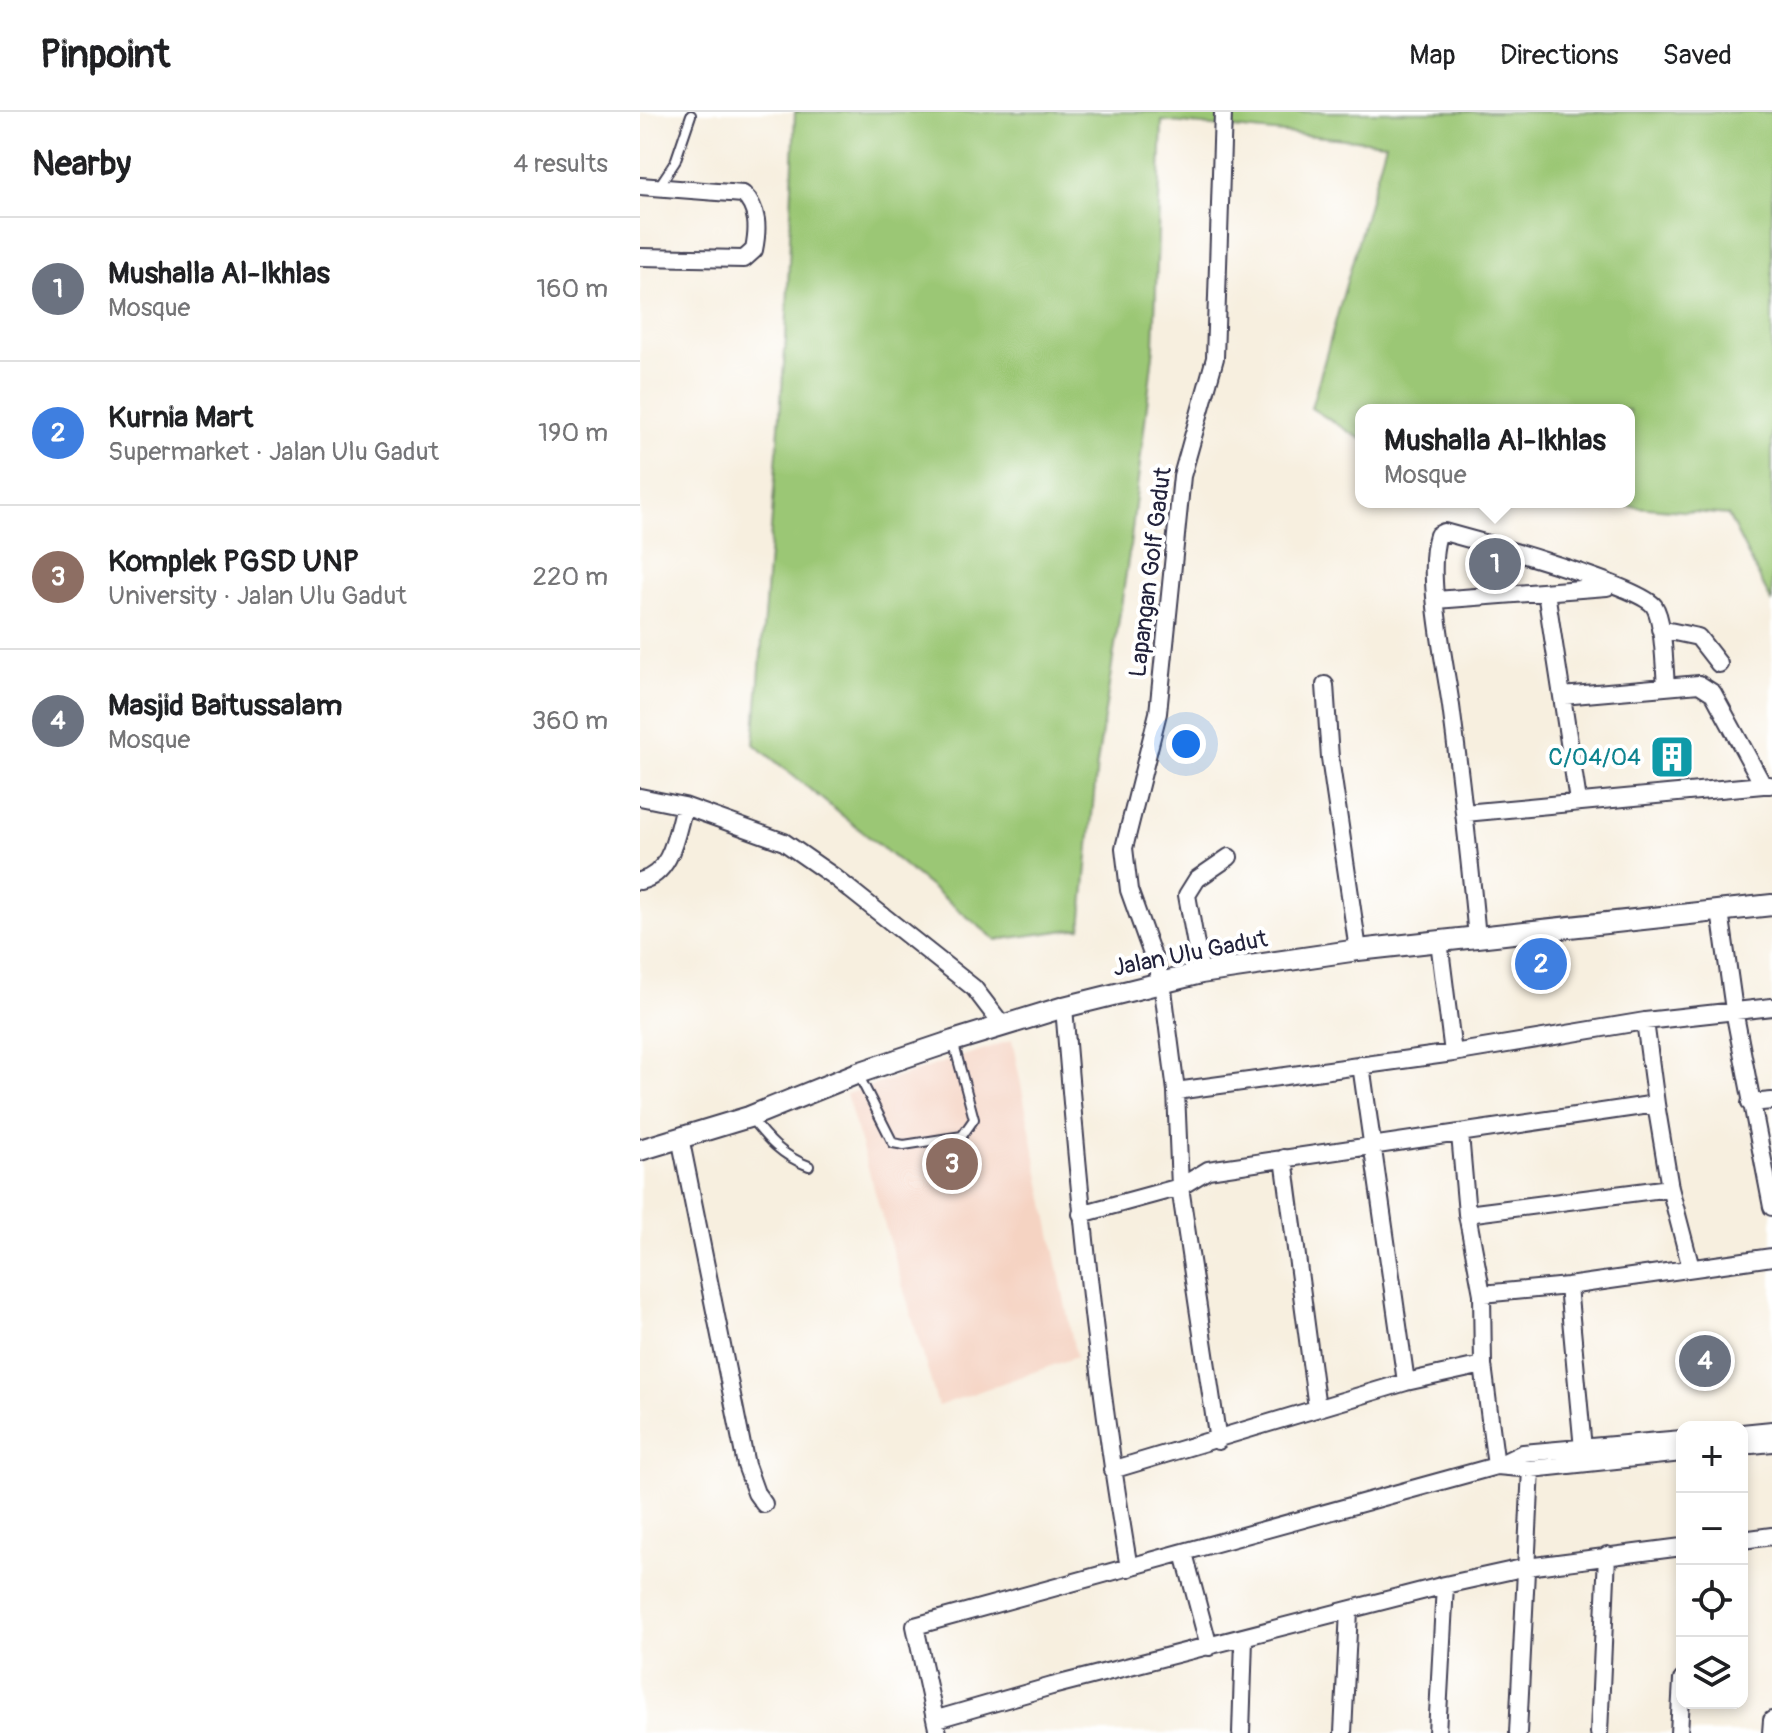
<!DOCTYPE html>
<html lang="en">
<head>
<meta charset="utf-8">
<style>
  body { margin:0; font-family:Pangolin,sans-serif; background:#f6f6f6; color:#202124 }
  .controls { position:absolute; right:24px; bottom:24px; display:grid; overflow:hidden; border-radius:16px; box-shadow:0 4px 12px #0003 }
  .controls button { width:72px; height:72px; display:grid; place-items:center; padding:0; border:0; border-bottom:2px solid #e0e0e0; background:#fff; color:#202124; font:40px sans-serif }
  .you { position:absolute; left:546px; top:632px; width:28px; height:28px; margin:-20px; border:6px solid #fff; border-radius:50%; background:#1a73e8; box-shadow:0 0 0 12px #1a73e833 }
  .badge { display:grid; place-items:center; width:52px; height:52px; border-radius:50%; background:#d93025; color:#fff; font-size:26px; font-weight:700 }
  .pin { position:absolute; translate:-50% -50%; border:4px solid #fff; box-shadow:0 2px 8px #0006 }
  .popup { position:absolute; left:715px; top:292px; width:280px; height:104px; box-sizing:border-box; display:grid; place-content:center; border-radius:16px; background:#fff; filter:drop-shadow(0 2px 6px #0005); font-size:26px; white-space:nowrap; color:#757577 }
  .popup b { font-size:30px; color:#202124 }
  .popup::after { content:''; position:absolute; left:50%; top:100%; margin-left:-16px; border:16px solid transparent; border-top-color:#fff }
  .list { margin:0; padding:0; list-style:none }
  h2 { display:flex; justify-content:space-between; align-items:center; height:104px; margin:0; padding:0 32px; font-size:34px }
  h2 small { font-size:26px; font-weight:400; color:#757577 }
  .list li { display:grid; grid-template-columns:52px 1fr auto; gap:24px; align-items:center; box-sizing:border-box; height:144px; padding:0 32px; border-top:2px solid #e0e0e0 }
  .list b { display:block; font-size:30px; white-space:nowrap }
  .list p { margin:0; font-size:26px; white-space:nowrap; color:#757577 }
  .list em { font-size:26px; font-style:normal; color:#757577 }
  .icon { flex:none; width:44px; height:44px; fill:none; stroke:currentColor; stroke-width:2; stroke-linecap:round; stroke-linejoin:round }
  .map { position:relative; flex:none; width:1132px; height:1621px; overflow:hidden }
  header { display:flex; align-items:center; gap:48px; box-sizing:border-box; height:112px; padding:0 40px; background:#fff; border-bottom:2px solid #e0e0e0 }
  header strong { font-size:38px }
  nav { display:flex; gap:44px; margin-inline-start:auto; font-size:28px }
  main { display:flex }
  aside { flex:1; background:#fff }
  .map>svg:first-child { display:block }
  .built { fill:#f5d3c2 }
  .green { fill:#9bc774; stroke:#5e7458; stroke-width:2 }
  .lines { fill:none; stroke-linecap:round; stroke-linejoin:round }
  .service-casing { stroke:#424154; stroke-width:12 }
  .minor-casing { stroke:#424154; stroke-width:20 }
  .tertiary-casing { stroke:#424154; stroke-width:24 }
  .service { stroke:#fff; stroke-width:8 }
  .minor { stroke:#fff; stroke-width:16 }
  .tertiary { stroke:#fff; stroke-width:20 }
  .labels { text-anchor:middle; stroke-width:8; stroke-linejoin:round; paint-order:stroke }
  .street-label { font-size:24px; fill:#22223b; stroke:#fff }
  .culture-label { font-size:24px; fill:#0d838f; stroke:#fff; text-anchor:end }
</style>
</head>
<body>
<header>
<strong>Pinpoint</strong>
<nav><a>Map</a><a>Directions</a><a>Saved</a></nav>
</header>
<main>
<aside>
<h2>Nearby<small>4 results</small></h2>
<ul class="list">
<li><span class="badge" style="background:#6b7280">1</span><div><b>Mushalla Al-Ikhlas</b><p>Mosque</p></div><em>160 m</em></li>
<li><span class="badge" style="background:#3f7fe0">2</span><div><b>Kurnia Mart</b><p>Supermarket · Jalan Ulu Gadut</p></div><em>190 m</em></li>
<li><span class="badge" style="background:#8d6e63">3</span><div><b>Komplek PGSD UNP</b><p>University · Jalan Ulu Gadut</p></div><em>220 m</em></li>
<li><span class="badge" style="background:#6b7280">4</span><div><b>Masjid Baitussalam</b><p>Mosque</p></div><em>360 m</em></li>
</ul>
</aside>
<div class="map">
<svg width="1132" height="1621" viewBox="0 0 1132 1621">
  <rect width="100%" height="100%" fill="#fff"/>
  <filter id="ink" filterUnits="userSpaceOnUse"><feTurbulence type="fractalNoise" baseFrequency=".0125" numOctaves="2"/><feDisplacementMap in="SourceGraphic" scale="16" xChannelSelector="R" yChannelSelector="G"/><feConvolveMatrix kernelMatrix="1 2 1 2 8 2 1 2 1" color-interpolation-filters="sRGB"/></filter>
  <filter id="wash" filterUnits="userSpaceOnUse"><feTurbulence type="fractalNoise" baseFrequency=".006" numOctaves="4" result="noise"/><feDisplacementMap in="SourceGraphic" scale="32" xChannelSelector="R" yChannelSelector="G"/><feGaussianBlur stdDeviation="1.8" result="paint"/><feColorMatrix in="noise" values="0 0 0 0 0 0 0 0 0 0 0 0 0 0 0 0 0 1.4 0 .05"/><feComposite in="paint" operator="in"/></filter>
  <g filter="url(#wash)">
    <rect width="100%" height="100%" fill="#f7efdf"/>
    <path class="built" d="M372 928 436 1245 298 1294 206 982Z"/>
    <path class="green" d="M155 0H1132V491L1088 403 939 390H989V298H721V327L671 296 746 31 522 9 514 234 490 435 457 652 441 816 356 828 114 632 146 226Z"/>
  </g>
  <g filter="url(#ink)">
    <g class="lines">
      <g class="service-casing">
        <path id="service" d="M19 74 35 50 51 3
          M218 962 253 1031 264 1033 322 1024 334 1007 313 929
          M110 1005C127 1027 142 1044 169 1054"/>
      </g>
      <g class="minor-casing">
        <path id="minor" d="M583 0 575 246 542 364 518 601 484 736 489 778 522 870 536 979 813 941 1005 909 1132 895
          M0 74 103 82C119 97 118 118 114 138L104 147 0 145
          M906 480 938 689
          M796 488 967 475
          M1020 517 1058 525 1079 552
          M685 573 690 646 718 838
          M922 584 1059 572 1073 581 1123 673H1130
          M0 685 44 694 144 730 193 764 334 876 363 914
          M825 701 1123 673
          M0 769C32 762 36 722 44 694
          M1080 799 1094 898 1132 1095
          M837 826C830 748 821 671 811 594 805 551 785 461 798 423L804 420C838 429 998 473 1014 494 1024 508 1024 554 1026 573
          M799 829 813 941
          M561 861 547 783 557 767 589 745
          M424 895C439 1083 457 1270 489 1456
          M721 953 766 1270
          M536 979 540 1075 578 1329
          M1110 991 1132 989
          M1016 992 1030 1076 1051 1156
          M40 1025 106 1353 116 1381 124 1392
          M644 1046 677 1296
          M441 1102 540 1075 568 1058 1016 992 1005 909
          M827 1102 1030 1076
          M928 1174 943 1337
          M842 1182 928 1174 1132 1145
          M843 1253 856 1354
          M1102 1321 1132 1318
          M1102 1334 1132 1331
          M857 1354 891 1357 1042 1341
          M472 1358 766 1270 843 1253 842 1182 827 1102 820 1022
          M1102 1428 1132 1424
          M544 1441 569 1535
          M297 1607 412 1574 805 1473 887 1455 1042 1435
          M298 1621 275 1514 856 1354 883 1341 1042 1327
          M601 1621 604 1527
          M703 1621 709 1498
          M797 1621 805 1473
          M878 1621 891 1357
          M959 1621 967 1443
          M1039 1621 1042 1568
          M1131 1621 1132 1608"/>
      </g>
      <g class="tertiary-casing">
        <path id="tertiary" d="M0 1038 109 1005 218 961 313 929 424 895 561 861 718 838 1132 793"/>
      </g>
      <use href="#service" class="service"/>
      <use href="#minor" class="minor"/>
      <use href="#tertiary" class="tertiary"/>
    </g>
  </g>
  <defs>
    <g id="building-square" transform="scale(2.3)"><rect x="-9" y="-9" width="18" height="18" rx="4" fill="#0f9aa8" stroke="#fff"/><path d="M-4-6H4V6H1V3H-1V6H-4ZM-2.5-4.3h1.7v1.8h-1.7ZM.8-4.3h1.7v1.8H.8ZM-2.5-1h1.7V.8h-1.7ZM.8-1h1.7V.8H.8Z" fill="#fff"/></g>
  </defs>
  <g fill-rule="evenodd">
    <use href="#building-square" x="1032" y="645"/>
  </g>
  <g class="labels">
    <g class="street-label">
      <text transform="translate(510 460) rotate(-83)" y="8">Lapangan Golf Gadut</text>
      <text transform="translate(550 841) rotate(-11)" y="8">Jalan Ulu Gadut</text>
    </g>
    <g class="culture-label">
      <text x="1001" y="653">C/04/04</text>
    </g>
  </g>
</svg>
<div class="controls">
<button>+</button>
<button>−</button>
<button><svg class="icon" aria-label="locate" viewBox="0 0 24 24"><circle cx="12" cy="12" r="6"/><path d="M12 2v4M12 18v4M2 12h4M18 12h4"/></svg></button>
<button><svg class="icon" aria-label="layers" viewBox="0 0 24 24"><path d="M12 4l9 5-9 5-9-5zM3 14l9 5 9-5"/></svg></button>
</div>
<div class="you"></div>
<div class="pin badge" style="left:855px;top:452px;background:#6b7280">1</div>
<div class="popup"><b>Mushalla Al-Ikhlas</b>Mosque</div>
<div class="pin badge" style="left:901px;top:852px;background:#3f7fe0">2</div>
<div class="pin badge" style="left:312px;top:1052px;background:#8d6e63">3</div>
<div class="pin badge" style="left:1065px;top:1249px;background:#6b7280">4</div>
</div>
</main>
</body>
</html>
